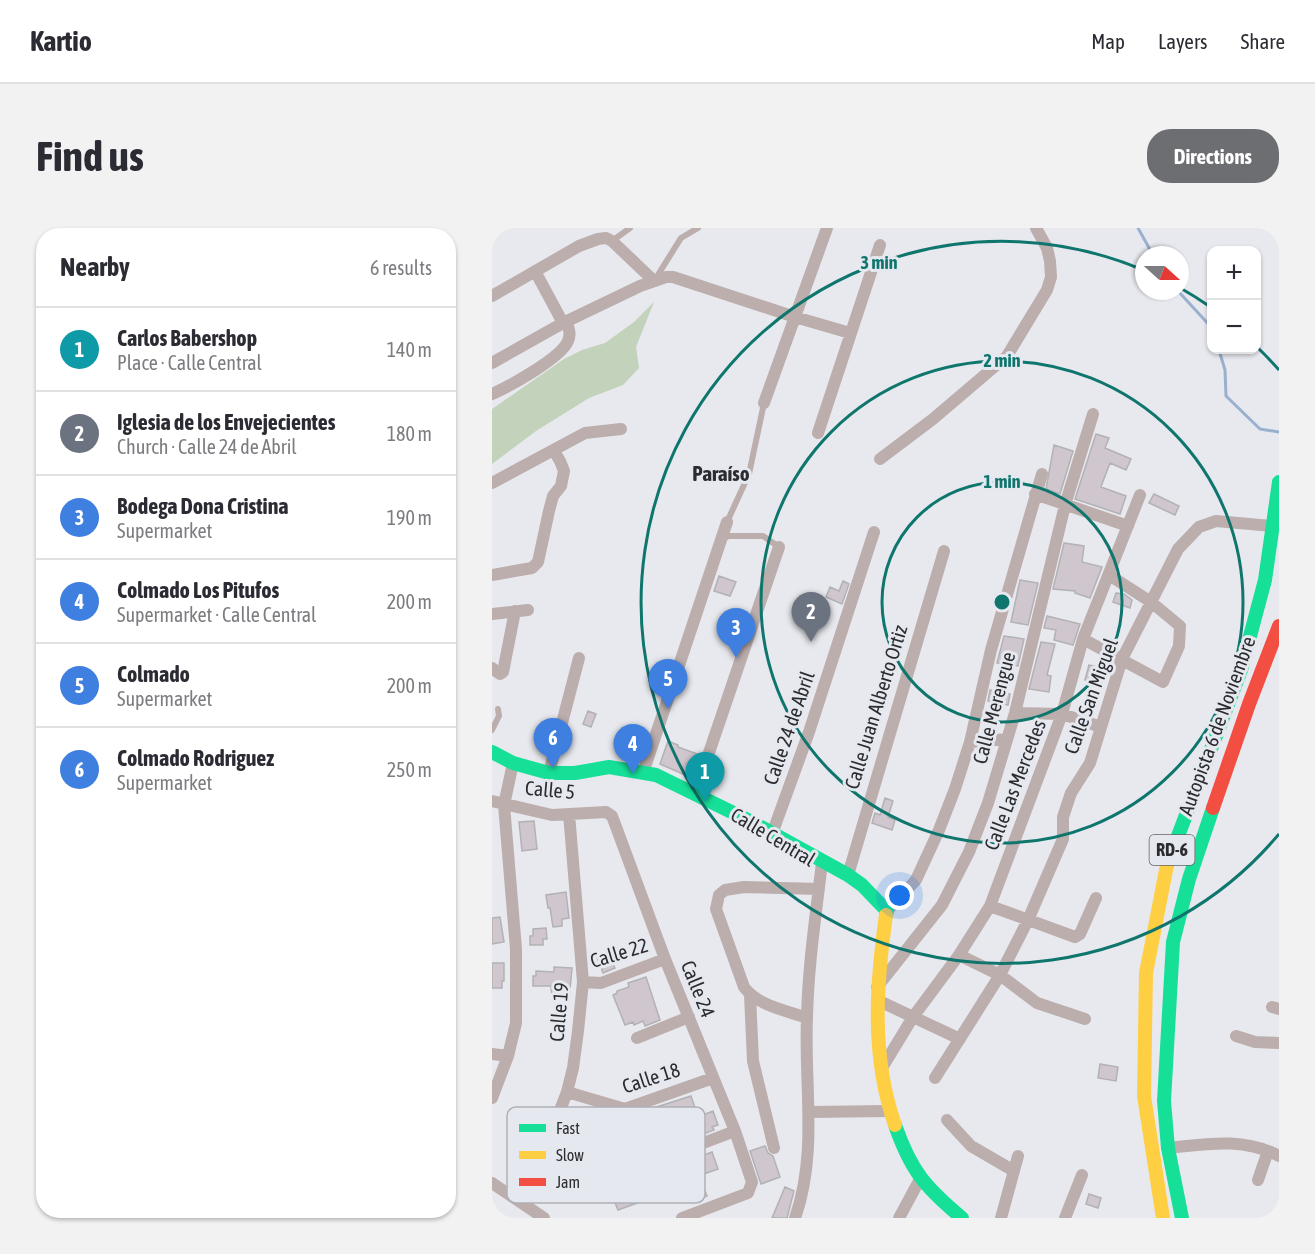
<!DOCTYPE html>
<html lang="en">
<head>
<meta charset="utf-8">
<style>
  body { margin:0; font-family:"Asap Condensed",sans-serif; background:#f2f2f3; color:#2b2b33 }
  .controls { position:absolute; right:18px; top:18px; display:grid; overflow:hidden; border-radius:12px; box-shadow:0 2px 4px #0004 }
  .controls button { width:54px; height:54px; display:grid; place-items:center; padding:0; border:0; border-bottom:2px solid #e1e1e2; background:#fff; color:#2b2b33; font:30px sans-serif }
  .compass { position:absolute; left:643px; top:18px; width:54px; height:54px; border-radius:50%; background:#fff; box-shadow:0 2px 4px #0004; rotate:111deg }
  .you { position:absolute; left:408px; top:668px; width:21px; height:21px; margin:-15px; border:4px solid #fff; border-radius:50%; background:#1a73e8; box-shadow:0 0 0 9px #1a73e833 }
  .badge { display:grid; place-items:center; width:39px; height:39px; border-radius:50%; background:#6d6e72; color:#fff; font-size:20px; font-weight:700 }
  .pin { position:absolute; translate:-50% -50px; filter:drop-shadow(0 2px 3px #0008) }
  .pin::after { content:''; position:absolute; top:32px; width:21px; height:18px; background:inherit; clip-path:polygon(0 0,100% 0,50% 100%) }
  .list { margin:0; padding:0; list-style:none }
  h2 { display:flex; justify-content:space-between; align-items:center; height:78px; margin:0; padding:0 24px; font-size:26px }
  h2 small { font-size:20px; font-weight:400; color:#7c7c81 }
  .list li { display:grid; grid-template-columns:39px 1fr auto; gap:18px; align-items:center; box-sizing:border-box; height:84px; padding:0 24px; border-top:2px solid #e1e1e2 }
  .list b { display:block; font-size:22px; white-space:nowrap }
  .list p { margin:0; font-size:20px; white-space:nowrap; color:#7c7c81 }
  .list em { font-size:20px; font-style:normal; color:#7c7c81 }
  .map { position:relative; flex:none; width:787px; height:990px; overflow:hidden; border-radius:24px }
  header { display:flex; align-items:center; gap:36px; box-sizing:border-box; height:84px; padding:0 30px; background:#fff; border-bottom:2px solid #e1e1e2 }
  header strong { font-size:28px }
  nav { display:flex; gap:33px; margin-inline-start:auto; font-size:21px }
  .intro { display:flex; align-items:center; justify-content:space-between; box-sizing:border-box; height:144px; padding:0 36px }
  h1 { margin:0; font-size:42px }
  .button { padding:15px 27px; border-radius:24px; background:#6d6e72; color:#fff; font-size:21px; font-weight:700 }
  main { display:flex; gap:36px; padding:0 36px }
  aside { flex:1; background:#fff; border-radius:24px; box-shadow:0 2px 4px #0004 }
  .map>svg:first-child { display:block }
  .forest { fill:#c3d2ba }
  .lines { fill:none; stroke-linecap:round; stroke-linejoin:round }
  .stream { stroke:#99b0ce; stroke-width:3 }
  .building { fill:#d0c7ce; stroke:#b2b1b4; stroke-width:1.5 }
  .lane { stroke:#bcaeac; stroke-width:6 }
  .street { stroke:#bcaeac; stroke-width:12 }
  .fast { stroke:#16e098; stroke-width:14 }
  .slow { stroke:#ffcf43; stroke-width:14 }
  .jam { stroke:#f24e42; stroke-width:14 }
  .ring { fill:none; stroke:#0f766e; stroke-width:3 }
  .labels { text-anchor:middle; stroke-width:6; stroke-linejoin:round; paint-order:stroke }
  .shield { fill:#e6e8f0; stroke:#636469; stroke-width:1.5 }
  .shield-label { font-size:18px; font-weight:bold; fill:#2b2c2f }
  .street-label { font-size:20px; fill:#2b2c2f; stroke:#e6e8f0 }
  .neighbourhood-label { font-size:21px; font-weight:bold; fill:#2b2c2f; stroke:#e6e8f0 }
  .key { fill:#e6e8f0; stroke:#aeb0b6; stroke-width:1.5 }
  .key-label { font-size:16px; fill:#2b2c2f }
  .centre { fill:#0f766e; stroke:#e6e8f0; stroke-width:3 }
  .ring-label { font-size:18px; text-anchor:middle; font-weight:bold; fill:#0f766e; stroke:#e6e8f0; stroke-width:6; stroke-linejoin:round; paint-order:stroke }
</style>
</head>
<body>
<header>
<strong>Kartio</strong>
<nav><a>Map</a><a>Layers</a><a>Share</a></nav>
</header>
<div class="intro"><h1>Find us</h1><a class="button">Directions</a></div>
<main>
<aside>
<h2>Nearby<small>6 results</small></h2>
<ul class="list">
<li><span class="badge" style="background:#0f9aa8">1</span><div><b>Carlos Babershop</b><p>Place · Calle Central</p></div><em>140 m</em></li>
<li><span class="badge" style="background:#6b7280">2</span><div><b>Iglesia de los Envejecientes</b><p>Church · Calle 24 de Abril</p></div><em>180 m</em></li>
<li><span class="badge" style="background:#3f7fe0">3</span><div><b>Bodega Dona Cristina</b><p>Supermarket</p></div><em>190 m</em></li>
<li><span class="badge" style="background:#3f7fe0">4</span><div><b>Colmado Los Pitufos</b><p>Supermarket · Calle Central</p></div><em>200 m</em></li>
<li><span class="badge" style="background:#3f7fe0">5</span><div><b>Colmado</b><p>Supermarket</p></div><em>200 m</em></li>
<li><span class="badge" style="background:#3f7fe0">6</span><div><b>Colmado Rodriguez</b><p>Supermarket</p></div><em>250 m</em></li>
</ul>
</aside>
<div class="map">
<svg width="787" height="990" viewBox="0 0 787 990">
  <rect width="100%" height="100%" fill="#e8e9ee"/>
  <path class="forest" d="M162 74 144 119 147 140 131 157 97 170 44 203 0 236V181L72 131 90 122 113 115 142 94Z"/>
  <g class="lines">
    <path class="stream" d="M646 0 661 27
      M686 63 720 100
      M727 122 733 142 734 168 768 201 787 204"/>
  </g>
  <path class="building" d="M604 206 617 210 613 220 639 231 634 242 618 235 610 256 609 259 634 268 628 286 583 271Z
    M562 217 581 223 568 266 554 261Z
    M662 266 687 278 683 287 657 275Z
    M572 315 592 318 590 334 610 339 598 370 583 365V363L561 361Z
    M227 348 244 354 238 368 222 363Z
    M528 352 546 355 536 397 519 394Z
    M351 353 357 356 350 376 334 369 338 359 347 363Z
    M624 365 632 366 640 372 638 380 621 374Z
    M555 388 588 396 581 417 562 412 564 402 552 400Z
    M512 408 532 411 526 438 505 435Z
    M549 414 563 416 555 447 559 448 557 464 537 461Z
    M597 437 613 441 609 456 593 452Z
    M498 462 518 466 516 477 496 473Z
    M96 483 104 486 99 499 91 496Z
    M176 513 186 517V519L208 527 200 550 168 536Z
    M393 570 401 573 396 589 403 592 400 602 380 595 383 585 388 587Z
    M42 593 45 621 30 623 27 594Z
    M74 664 77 690 70 691V698L61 699 58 680H56L54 667Z
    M8 689 12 714 0 716V690Z
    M54 700 55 711H51V717H38V708H41V701Z
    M116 724 123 740 111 745 105 729Z
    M0 735H12V753H10V760H0Z
    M62 739 80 740 77 772 60 770 59 758H41V748H44V743L62 744Z
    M154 749 168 792 153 798 151 793 142 797 141 794 133 797 121 767 125 765V763L137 759 136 755Z
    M608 836 626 839 624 853 606 850Z
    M199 868 206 889 221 883 226 897 220 899 222 902 178 919 173 903 168 899 154 904 158 923 153 925 154 928 145 931 130 890Z
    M273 918 276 925 281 928 288 949 269 956 258 923Z
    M220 924 226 941 209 947 204 930Z
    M186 937 191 954 173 960 174 962 158 968 159 970 126 982 118 962Z
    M208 950 215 968 201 973 194 955Z
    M293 959 302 963 295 990H280Z
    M597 966 609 970 606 980 594 976Z"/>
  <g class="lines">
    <path class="lane" d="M120 13 138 0
      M164 50 189 10 206 0
      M235 294 257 246 272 175
      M230 310 237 308H271L287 319
      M0 502 7 488 6 481"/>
    <path class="street" d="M43 43 71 95
      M0 68 87 18 106 11 114 10 120 13 162 53
      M0 135 71 95 148 58 174 49H181L303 89 358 105
      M0 166C18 158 69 130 76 113 79 106 77 101 75 95
      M272 175 335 0
      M326 205 388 17
      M388 231 441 191 515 128 555 62 559 49 558 33 555 20 544 0
      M0 255 93 205 129 201
      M543 266 636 298
      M0 347 40 340 46 334 57 283 61 268 69 258 72 243 68 233 62 223
      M0 386 36 382
      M591 411 671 454 687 418 688 398 659 374 617 347
      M0 440 8 446 11 444 23 383
      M523 485 570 486 609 499
      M478 514 515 511
      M57 545 87 430
      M151 545 235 294
      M199 563 206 557 287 319
      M0 573 60 587 114 584 120 588 123 596 173 731 243 903 260 954 256 965 190 990
      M280 606 317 504 382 304
      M356 647 452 323
      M498 678 583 709 588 706 604 670
      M395 683 424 652 447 602 463 561 478 514 499 422 550 246
      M467 727 508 747 545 775 593 791
      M91 754 109 755 173 731
      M385 759 450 677 477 624 496 575 523 485 573 277 601 186
      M258 767 261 833 282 920
      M385 772 468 811
      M780 779 787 781
      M315 790C293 782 266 778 252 759L224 681 227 667 233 662 252 659 327 661
      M744 808 763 814 787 815
      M145 810 197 789
      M0 826 16 828
      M390 840 421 789 467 727 498 678 570 486 591 411 648 267
      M443 850 508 747 536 692 571 611V589L579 565 598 535 630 431 686 321 707 299 724 293 781 298
      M75 864 133 881 221 850
      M0 870 16 828 24 795V721L12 577 21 535
      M317 884 397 883
      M455 892 479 918 522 943
      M55 916C76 929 99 950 124 948L243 903
      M676 920C715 916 751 909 787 928
      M766 952 776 923
      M0 955 52 990
      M28 974 55 916 75 864 81 840 86 803 91 754 77 586
      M303 990C326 925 312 857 315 790 316 738 324 686 330 634
      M407 990 428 951
      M509 990 526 928
      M573 990 590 947"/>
    <path class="fast" d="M0 524 21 535 57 545H83L117 539 164 547 260 594 356 647 370 657 395 683 394 687
      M675 637 749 442 773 352 787 254
      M403 897C419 943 433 959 470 990
      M690 990 676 920 672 873 681 714 697 651 721 580"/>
    <path class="slow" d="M394 687C384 758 379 828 403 897
      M671 990 652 868 654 745 675 637"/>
    <path class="jam" d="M721 580 757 476 787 398"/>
  </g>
  <g class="ring">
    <circle cx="510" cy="374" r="120"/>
    <circle cx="510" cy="374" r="241"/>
    <path d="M787 606A361 361 0 1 1 651 42M690 61A361 361 0 0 1 717 78M765 119A361 361 0 0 1 787 142"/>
  </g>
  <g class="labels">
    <rect class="shield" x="657.5" y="607" width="45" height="30" rx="4.5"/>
    <g class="shield-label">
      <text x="680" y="628">RD-6</text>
    </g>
    <g class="street-label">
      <text transform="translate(599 468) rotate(-70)" y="7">Calle San Miguel</text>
      <text transform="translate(384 479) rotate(-73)" y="7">Calle Juan Alberto Ortiz</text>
      <text transform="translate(502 480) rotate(-75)" y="7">Calle Merengue</text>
      <text transform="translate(725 498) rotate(-70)" y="7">Autopista 6 de Noviembre</text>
      <text transform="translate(297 500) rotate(-71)" y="7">Calle 24 de Abril</text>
      <text transform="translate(523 557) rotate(-69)" y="7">Calle Las Mercedes</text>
      <text transform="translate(58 562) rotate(5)" y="7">Calle 5</text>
      <text transform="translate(281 609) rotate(31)" y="7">Calle Central</text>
      <text transform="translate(127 725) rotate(-17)" y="7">Calle 22</text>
      <text transform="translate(206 761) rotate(68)" y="7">Calle 24</text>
      <text transform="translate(67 784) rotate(-85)" y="7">Calle 19</text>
      <text transform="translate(159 850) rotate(-18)" y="7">Calle 18</text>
    </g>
    <g class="neighbourhood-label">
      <text x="229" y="253">Paraíso</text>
    </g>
  </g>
  <rect x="15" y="879" width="198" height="96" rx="9" class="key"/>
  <rect x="27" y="896" width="27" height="8" fill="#16e098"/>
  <rect x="27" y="923" width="27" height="8" fill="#ffcf43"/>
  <rect x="27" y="950" width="27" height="8" fill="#f24e42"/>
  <g class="key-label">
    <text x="64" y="906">Fast</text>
    <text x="64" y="933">Slow</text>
    <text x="64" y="960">Jam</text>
  </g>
  <circle cx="510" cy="374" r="9" class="centre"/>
  <g class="ring-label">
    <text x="387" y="41">3 min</text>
    <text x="510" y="139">2 min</text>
    <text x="510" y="260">1 min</text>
  </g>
</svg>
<div class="controls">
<button>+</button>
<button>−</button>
</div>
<svg class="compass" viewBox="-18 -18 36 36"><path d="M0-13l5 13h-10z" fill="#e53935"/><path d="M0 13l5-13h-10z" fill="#7c7c81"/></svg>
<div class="you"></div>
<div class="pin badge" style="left:213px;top:574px;background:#0f9aa8">1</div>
<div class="pin badge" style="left:319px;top:414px;background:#6b7280">2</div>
<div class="pin badge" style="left:244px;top:430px;background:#3f7fe0">3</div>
<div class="pin badge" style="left:141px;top:546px;background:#3f7fe0">4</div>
<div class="pin badge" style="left:176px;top:481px;background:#3f7fe0">5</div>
<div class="pin badge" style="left:61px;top:540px;background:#3f7fe0">6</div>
</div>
</main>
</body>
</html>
